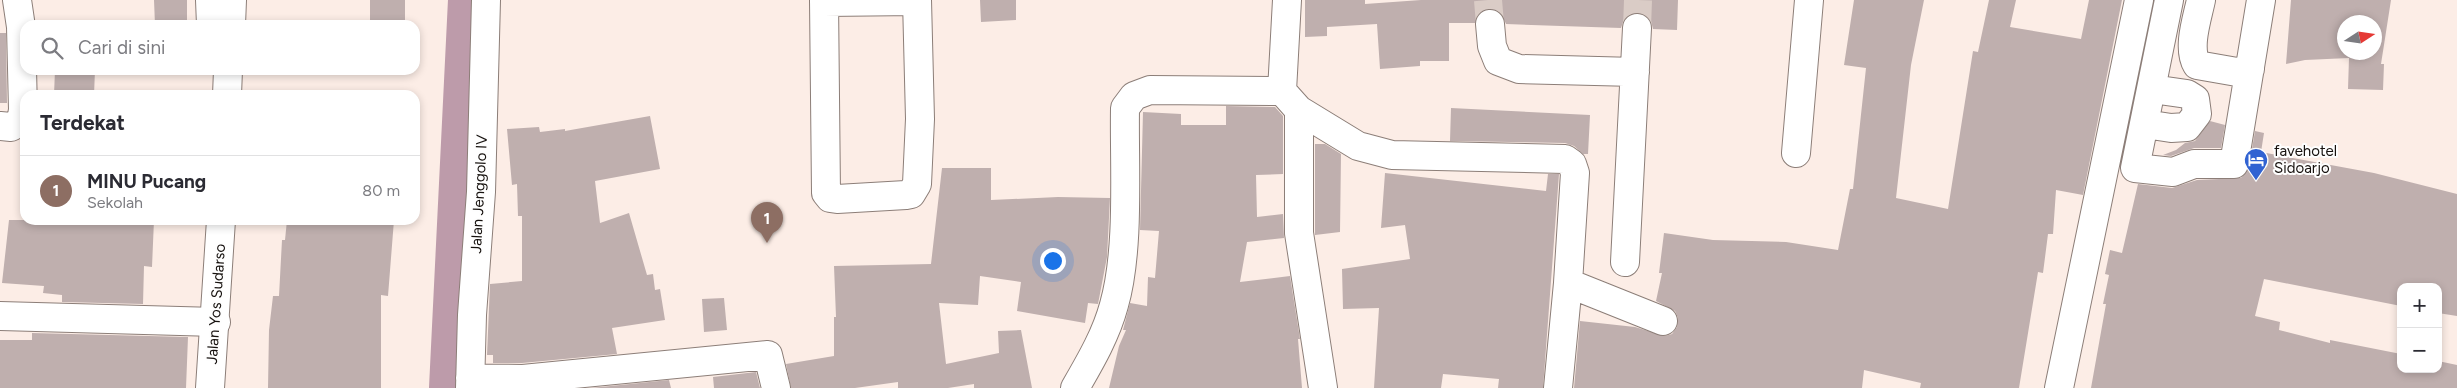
<!DOCTYPE html>
<html lang="id">
<head>
<meta charset="utf-8">
<style>
  body { margin:0; font-family:Figtree,sans-serif; background:#f2f2f3; color:#2b2b33 }
  .controls { position:absolute; right:15px; bottom:15px; display:grid; overflow:hidden; border-radius:10px; box-shadow:0 2px 8px #0003 }
  .controls button { width:45px; height:45px; display:grid; place-items:center; padding:0; border:0; border-bottom:1px solid #e1e1e2; background:#fff; color:#2b2b33; font:25px sans-serif }
  .compass { position:absolute; left:2337px; top:15px; width:45px; height:45px; border-radius:50%; background:#fff; box-shadow:0 2px 8px #0003; rotate:78deg }
  .you { position:absolute; left:1052px; top:260px; width:18px; height:18px; margin:-12px; border:4px solid #fff; border-radius:50%; background:#1a73e8; box-shadow:0 0 0 8px #1a73e833 }
  .badge { display:grid; place-items:center; width:32px; height:32px; border-radius:50%; background:#0b8043; color:#fff; font-size:16px; font-weight:700 }
  .pin { position:absolute; translate:-50% -41px; filter:drop-shadow(0 1px 2px #0008) }
  .pin::after { content:''; position:absolute; top:26px; width:18px; height:15px; background:inherit; clip-path:polygon(0 0,100% 0,50% 100%) }
  .list { margin:0; padding:0; list-style:none }
  h2 { display:flex; justify-content:space-between; align-items:center; height:65px; margin:0; padding:0 20px; font-size:21px }
  h2 small { font-size:16px; font-weight:400; color:#7c7c81 }
  .list li { display:grid; grid-template-columns:32px 1fr auto; gap:15px; align-items:center; box-sizing:border-box; height:70px; padding:0 20px; border-top:1px solid #e1e1e2 }
  .list b { display:block; font-size:19px; white-space:nowrap }
  .list p { margin:0; font-size:16px; white-space:nowrap; color:#7c7c81 }
  .list em { font-size:16px; font-style:normal; color:#7c7c81 }
  .icon { flex:none; width:28px; height:28px; fill:none; stroke:currentColor; stroke-width:2; stroke-linecap:round; stroke-linejoin:round }
  .map { position:relative; flex:none; width:2457px; height:388px; overflow:hidden }
  .search { position:absolute; background:#fff; box-shadow:0 2px 8px #0003; left:20px; top:20px; width:400px; height:55px; display:flex; align-items:center; gap:12px; box-sizing:border-box; padding:0 18px; border-radius:15px; color:#7c7c81; font-size:19px }
  .panel { position:absolute; background:#fff; box-shadow:0 2px 8px #0003; left:20px; top:90px; width:400px; height:135px; border-radius:15px }
  .map>svg:first-child { display:block }
  .lines { fill:none; stroke-linecap:round; stroke-linejoin:round }
  .river { stroke:#bd9baa; stroke-width:46 }
  .building { fill:#bfafae; fill-rule:evenodd }
  .minor-tunnel { stroke:#daccc6; stroke-width:28; stroke-dasharray:28 14; stroke-linecap:butt }
  .minor-casing { stroke:#8c7e78; stroke-width:30 }
  .major-casing { stroke:#8c7e78; stroke-width:30 }
  .minor { stroke:#fff; stroke-width:28 }
  .major { stroke:#fff; stroke-width:28 }
  .labels { text-anchor:middle; stroke-width:4; stroke-linejoin:round; paint-order:stroke }
  .poi-label { font-size:15px; fill:#16110e; stroke:#fefefe; text-anchor:start }
  .street-label { font-size:15px; fill:#16110e; stroke:#fefefe }
</style>
</head>
<body>
<div class="map">
<svg width="2457" height="388" viewBox="0 0 2457 388">
  <rect width="100%" height="100%" fill="#fcede6"/>
  <g class="lines">
    <path class="river" d="M452 388 471 0"/>
  </g>
  <path class="building" d="M154 0H187V25H155Z
    M370 0H405V25H370Z
    M980 0H1016V20L981 22Z
    M1305 0H1365V4L1421 0H1678L1677 30 1653 29 1651 21 1646 15 1637 12 1629 14 1624 19 1621 28 1506 24 1502 15 1496 10 1488 9 1481 12 1475 23H1449V61H1420V66L1380 69 1377 24 1327 27V36L1305 37Z
    M1854 0H1924L1911 65 1896 198 1948 209 1973 51 1978 52 1989 0H2016L2010 27 2081 39 2089 0H2122L2083 195 2056 190 2053 234H2048L2043 273 2038 272 2019 388H1920L1921 383 1864 370 1862 388H1574L1580 321 1635 327 1665 336 1672 334 1677 327 1678 318 1675 311 1656 301 1662 273H1659L1664 233 1713 240 1786 242 1838 250 1850 189H1853L1866 68 1844 65Z
    M2291 0H2391L2381 64H2384L2383 90 2348 89 2349 58 2305 60 2286 64ZM2344 22H2374V52H2344Z
    M0 33H6L7 103H0Z
    M55 70H95L94 95H54Z
    M1226 106 1275 107 1283 116V174L1256 175 1257 217 1283 214 1284 238 1247 242 1240 282 1290 276 1300 339H1298L1302 388H1109L1119 346 1126 330H1123L1130 303 1147 306 1148 277 1155 278 1159 231 1140 230 1143 112 1181 114V125H1226Z
    M1451 108 1590 115 1588 154H1583L1574 146 1565 143 1450 141Z
    M650 116 660 169 595 181 600 223 629 213 647 275 653 274 655 290 660 289 665 320 612 328 617 354 522 363H493V355H487L490 284 522 281V216H518L517 184 512 185 507 129 539 127 540 132 565 129V131Z
    M2210 121 2225 125 2221 148H2194L2171 156 2163 155 2176 150 2185 143 2195 141Z
    M2255 131 2264 133 2261 152 2374 173 2457 194V316L2438 313V287H2401V306L2264 279 2255 316 2280 322 2279 330 2330 343V340L2401 354V369H2438V361L2457 365V388H2091L2106 304H2103L2109 275 2105 274 2110 250 2122 253 2138 184 2172 188 2197 180 2241 178 2249 167Z
    M1315 144H1325L1341 154 1340 232 1315 235Z
    M942 168H991V200L1058 197 1110 198 1107 257 1098 304 1088 303 1085 323 1017 311 1021 282 980 276 978 305 939 303 946 364 999 353 998 331 1021 330 1032 388H974V384L948 388H898V382L855 388H791L786 364 834 356V317H836L834 266 931 264Z
    M1385 173 1546 191 1548 174H1559L1543 388H1498L1499 379 1443 374 1441 388H1374L1379 308 1343 309 1342 269 1410 259 1405 225 1381 228Z
    M9 220H154L152 267 144 266 143 304 62 302V295L43 293 44 286 2 283Z
    M287 220H394L388 296 381 295V388H268L269 330 273 296H279L282 240H285Z
    M724 298 727 330 704 332 702 299Z
    M32 333 188 337 186 388H0V340H32Z
    M756 372 760 388H714L713 377Z
    M669 380 671 388H591Z"/>
  <g class="lines">
    <path class="minor-tunnel" d="M1488 0 1490 24
      M1637 28 1638 0"/>
    <g class="minor-casing">
      <path id="minor" d="M210 0 211 25
        M824 0 826 193 830 198 837 199 906 195 911 194 917 184 920 119 917 0
        M1287 0 1282 91 1299 110 1358 146 1392 155 1565 159 1572 164 1575 173 1568 283 1663 321
        M2169 0 2135 168 2173 172 2194 164H2234L2261 0
        M2201 0C2197 19 2187 48 2197 65L2237 72 2250 69
        M824 2 917 1
        M1490 24 1492 46 1498 61 1519 69 1635 72
        M1299 110V233L1323 388
        M2145 124 2171 128 2187 127 2197 114 2195 99 2187 94 2152 89
        M0 126 11 127 21 121 23 110 21 27 17 0
        M1796 153 1809 0
        M1625 262 1637 28
        M0 316 216 322
        M470 378 523 379 768 355 776 388
        M470 388 472 315 481 192 486 0
        M1075 388C1090 362 1106 335 1114 305 1130 249 1124 167 1125 108L1134 96 1150 90 1282 91
        M1558 388 1568 283
        M2059 388 2139 0"/>
    </g>
    <g class="major-casing">
      <path id="major" d="M231 25 232 0
        M227 95 228 70
        M210 388 221 220"/>
    </g>
    <use href="#minor" class="minor"/>
    <use href="#major" class="major"/>
  </g>
  <defs>
    <g id="hotel-pin" transform="scale(1.25)"><path d="M0 17L-7.5 6A9.5 9.5 0 1 1 7.5 6Z" fill="#3163d2" stroke="#fefefe"/><path d="M-6-4.5h1.5V1H6V5H4.5V3h-9V5H-6ZM-4 0a1.8 1.8 0 1 1 3.6 0ZM.5 0V-2.5h3Q6-2.5 6 0Z" fill="#fff"/></g>
  </defs>
  <g fill-rule="evenodd">
    <use href="#hotel-pin" x="2256" y="160"/>
  </g>
  <g class="labels">
    <g class="poi-label">
      <text x="2274" y="156">favehotel<tspan x="2274" dy="17">Sidoarjo</tspan></text>
    </g>
    <g class="street-label">
      <text transform="translate(479 194) rotate(-87)" y="5">Jalan Jenggolo IV</text>
      <text transform="translate(216 304) rotate(-86)" y="5">Jalan Yos Sudarso</text>
    </g>
  </g>
</svg>
<div class="controls">
<button>+</button>
<button>−</button>
</div>
<svg class="compass" viewBox="-18 -18 36 36"><path d="M0-13l5 13h-10z" fill="#e53935"/><path d="M0 13l5-13h-10z" fill="#7c7c81"/></svg>
<div class="you"></div>
<div class="pin badge" style="left:767px;top:243px;background:#8d6e63">1</div>
<div class="search"><svg class="icon" aria-label="search" viewBox="0 0 24 24"><circle cx="10" cy="10" r="6"/><path d="M15 15l6 6"/></svg>Cari di sini</div>
<section class="panel">
<h2>Terdekat<small></small></h2>
<ul class="list">
<li><span class="badge" style="background:#8d6e63">1</span><div><b>MINU Pucang</b><p>Sekolah</p></div><em>80 m</em></li>
</ul>
</section>
</div>
</body>
</html>
